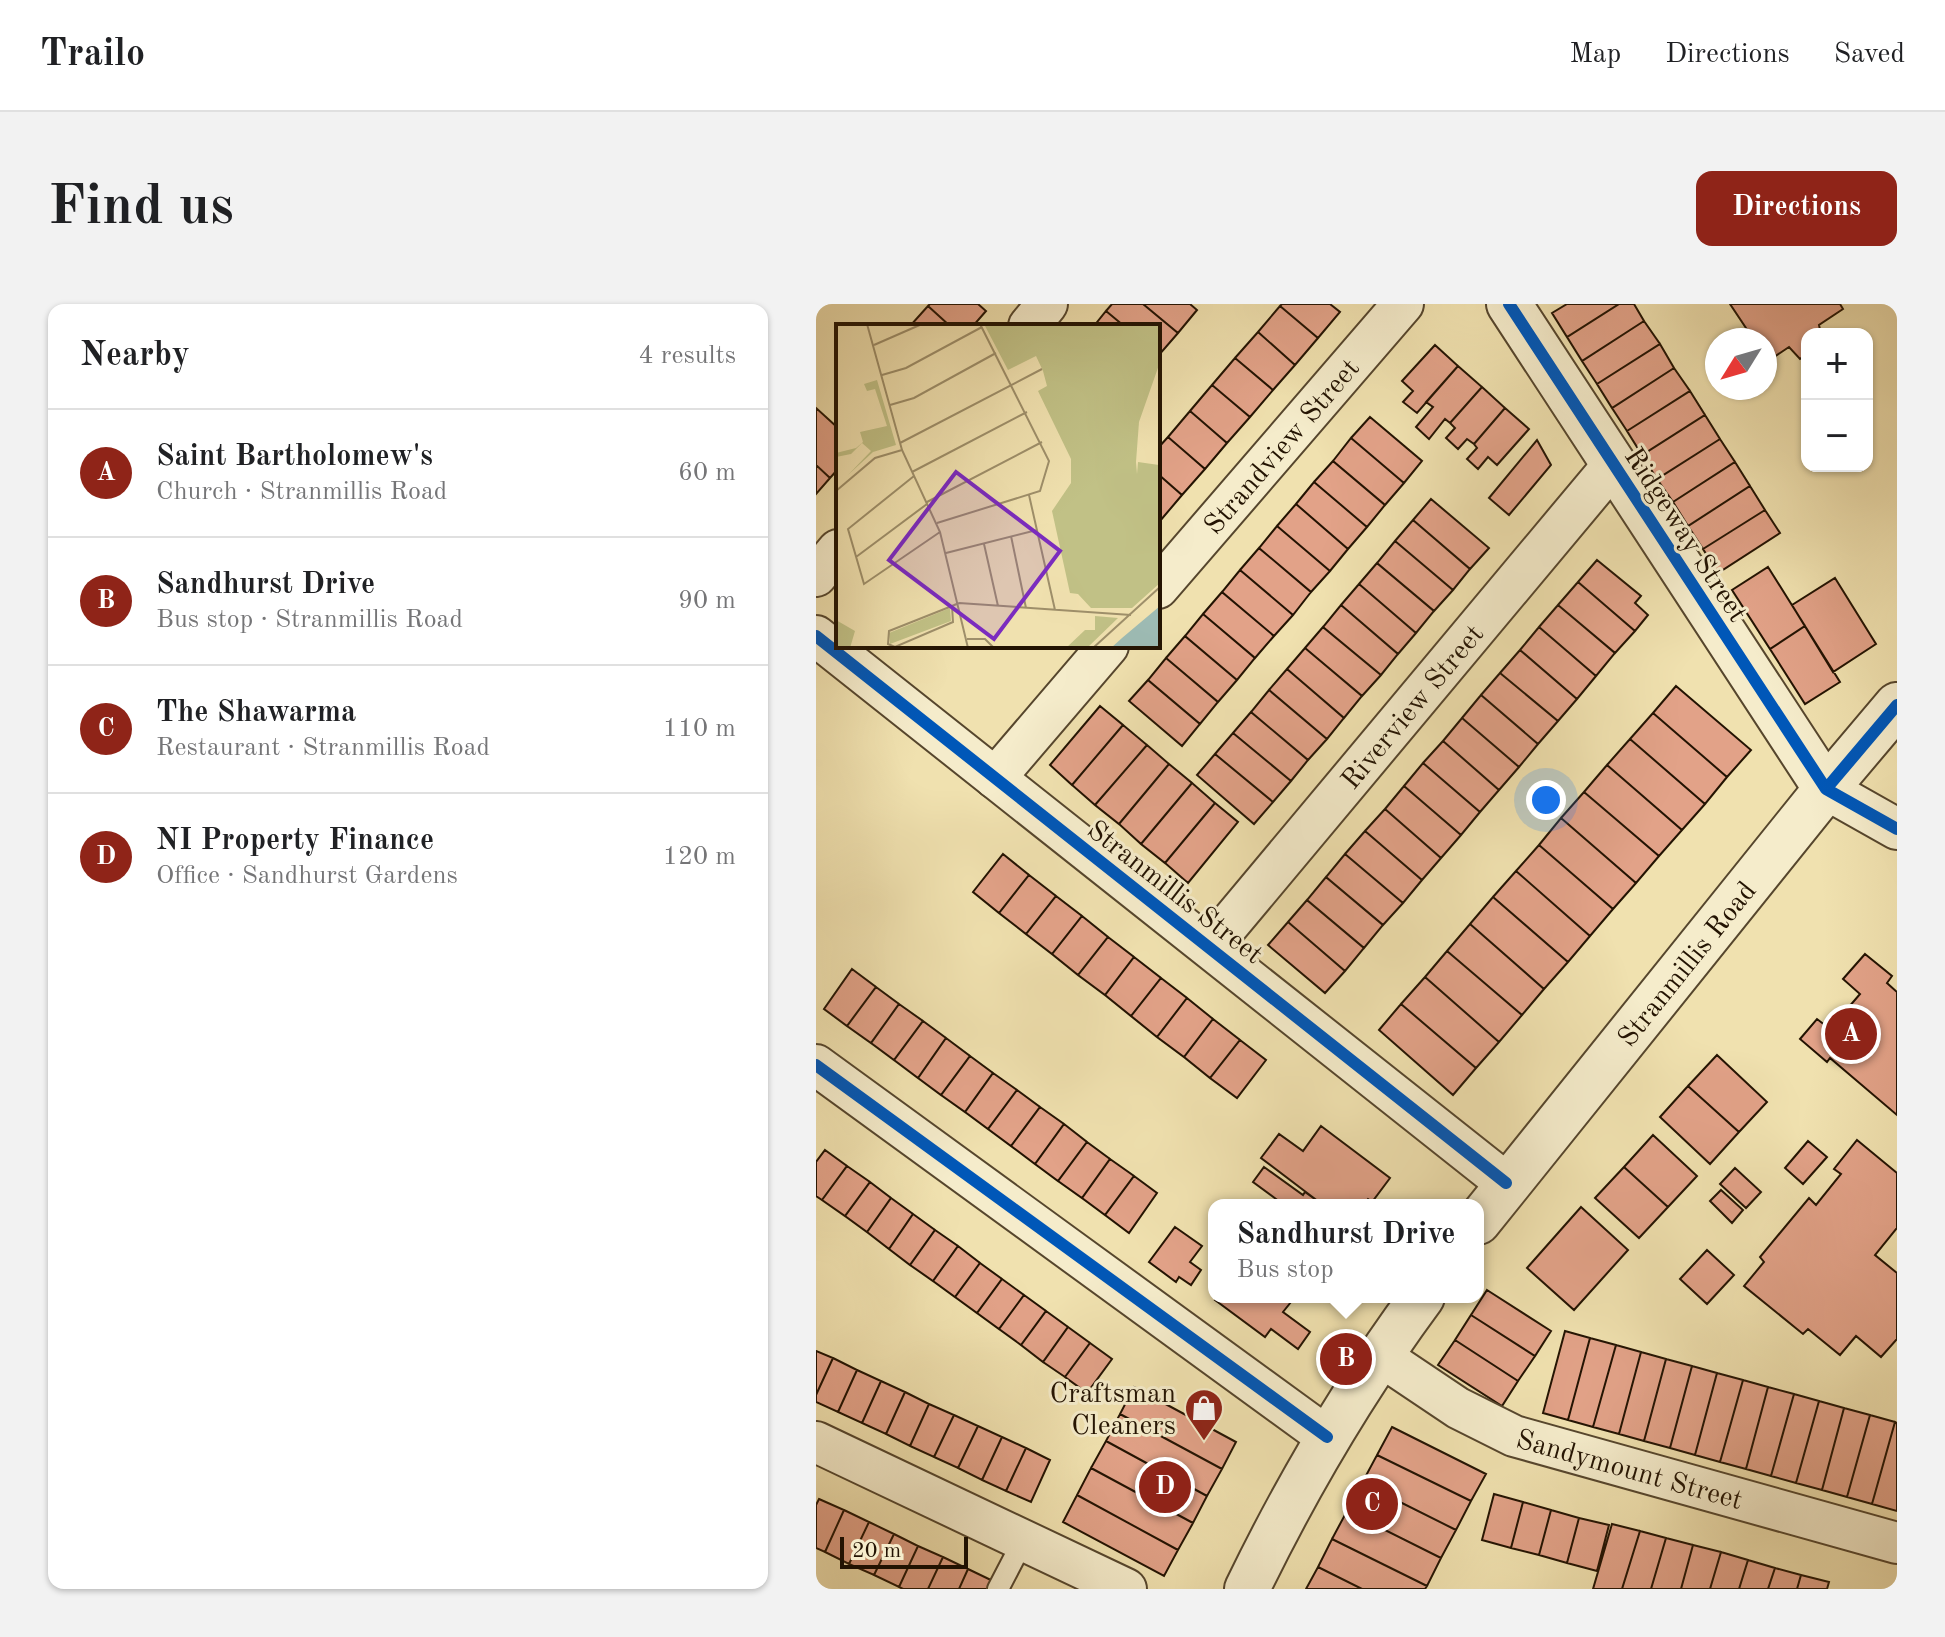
<!DOCTYPE html>
<html lang="en">
<head>
<meta charset="utf-8">
<style>
  body { margin:0; font-family:"Old Standard TT",serif; background:#f2f2f2; color:#202124 }
  .controls { position:absolute; right:24px; top:24px; display:grid; overflow:hidden; border-radius:16px; box-shadow:0 2px 6px #0004 }
  .controls button { width:72px; height:72px; display:grid; place-items:center; padding:0; border:0; border-bottom:2px solid #e0e0e0; background:#fff; color:#202124; font:40px sans-serif }
  .compass { position:absolute; left:889px; top:24px; width:72px; height:72px; border-radius:50%; background:#fff; box-shadow:0 2px 6px #0004; rotate:233deg }
  .scale { position:absolute; left:24px; bottom:20px; width:128px; box-sizing:border-box; padding-left:8px; border:4px solid #231302; border-top:0; font-size:22px; line-height:28px; white-space:nowrap; color:#231302; -webkit-text-stroke:6px #f5eccb; paint-order:stroke }
  .you { position:absolute; left:730px; top:496px; width:28px; height:28px; margin:-20px; border:6px solid #fff; border-radius:50%; background:#1a73e8; box-shadow:0 0 0 12px #1a73e833 }
  .badge { display:grid; place-items:center; width:52px; height:52px; border-radius:50%; background:#8f2418; color:#fff; font-size:26px; font-weight:700 }
  .pin { position:absolute; translate:-50% -50%; border:4px solid #fff; box-shadow:0 2px 8px #0006 }
  .popup { position:absolute; left:392px; top:895px; width:276px; height:104px; box-sizing:border-box; display:grid; place-content:center; border-radius:16px; background:#fff; filter:drop-shadow(0 2px 6px #0005); font-size:26px; white-space:nowrap; color:#757577 }
  .popup b { font-size:30px; color:#202124 }
  .popup::after { content:''; position:absolute; left:50%; top:100%; margin-left:-16px; border:16px solid transparent; border-top-color:#fff }
  .list { margin:0; padding:0; list-style:none }
  h2 { display:flex; justify-content:space-between; align-items:center; height:104px; margin:0; padding:0 32px; font-size:34px }
  h2 small { font-size:26px; font-weight:400; color:#757577 }
  .list li { display:grid; grid-template-columns:52px 1fr auto; gap:24px; align-items:center; box-sizing:border-box; height:128px; padding:0 32px; border-top:2px solid #e0e0e0 }
  .list b { display:block; font-size:30px; white-space:nowrap }
  .list p { margin:0; font-size:26px; white-space:nowrap; color:#757577 }
  .list em { font-size:26px; font-style:normal; color:#757577 }
  .map { position:relative; flex:none; width:1081px; height:1285px; overflow:hidden; border-radius:16px }
  header { display:flex; align-items:center; gap:48px; box-sizing:border-box; height:112px; padding:0 40px; background:#fff; border-bottom:2px solid #e0e0e0 }
  header strong { font-size:38px }
  nav { display:flex; gap:44px; margin-inline-start:auto; font-size:28px }
  .intro { display:flex; align-items:center; justify-content:space-between; box-sizing:border-box; height:192px; padding:0 48px }
  h1 { margin:0; font-size:56px }
  .button { padding:20px 36px; border-radius:16px; background:#8f2418; color:#fff; font-size:28px; font-weight:700 }
  main { display:flex; gap:48px; padding:0 48px }
  aside { flex:1; background:#fff; border-radius:16px; box-shadow:0 2px 6px #0004 }
  .map>svg:first-child { display:block }
  .building { fill:#e2a288; stroke:#231302; stroke-width:2 }
  .lines { fill:none; stroke-linecap:round; stroke-linejoin:round }
  .service-casing { stroke:#56462d; stroke-width:24 }
  .minor-casing { stroke:#56462d; stroke-width:44 }
  .tertiary-casing { stroke:#56462d; stroke-width:48 }
  .service { stroke:#f5eccb; stroke-width:20 }
  .minor { stroke:#f5eccb; stroke-width:40 }
  .tertiary { stroke:#f5eccb; stroke-width:44 }
  .cycleway-casing { stroke:#f5eccb; stroke-width:17 }
  .cycleway { stroke:#0057b8; stroke-width:12 }
  .labels { text-anchor:middle; stroke-width:6; stroke-linejoin:round; paint-order:stroke }
  .street-label { font-size:28px; fill:#231302; stroke:#f5eccb }
  .poi-label { font-size:28px; fill:#231302; stroke:#f5eccb; text-anchor:end }
  .inset-road { fill:none; stroke:#9e8f6a; stroke-width:2 }
  .view { fill:#7b2cbf; fill-opacity:0.15; stroke:#7b2cbf; stroke-width:4 }
  .inset-edge { fill:none; stroke:#231302; stroke-width:4 }
</style>
</head>
<body>
<header>
<strong>Trailo</strong>
<nav><a>Map</a><a>Directions</a><a>Saved</a></nav>
</header>
<div class="intro"><h1>Find us</h1><a class="button">Directions</a></div>
<main>
<aside>
<h2>Nearby<small>4 results</small></h2>
<ul class="list">
<li><span class="badge">A</span><div><b>Saint Bartholomew's</b><p>Church · Stranmillis Road</p></div><em>60 m</em></li>
<li><span class="badge">B</span><div><b>Sandhurst Drive</b><p>Bus stop · Stranmillis Road</p></div><em>90 m</em></li>
<li><span class="badge">C</span><div><b>The Shawarma</b><p>Restaurant · Stranmillis Road</p></div><em>110 m</em></li>
<li><span class="badge">D</span><div><b>NI Property Finance</b><p>Office · Sandhurst Gardens</p></div><em>120 m</em></li>
</ul>
</aside>
<div class="map">
<svg width="1081" height="1285" viewBox="0 0 1081 1285">
  <rect width="100%" height="100%" fill="#f0e1af"/>
  <filter id="stains"><feTurbulence type="fractalNoise" baseFrequency=".0025" numOctaves="4"/><feColorMatrix values="0 0 0 0 .2 0 0 0 0 .09 0 0 0 0 .02 0 0 0 .5 -.17"/></filter>
  <radialGradient id="worn" r=".72"><stop offset=".6" stop-color="#630" stop-opacity="0"/><stop offset="1" stop-color="#630" stop-opacity=".3"/></radialGradient>
  <path class="building" d="M114 0H162L170 7 157 22H134L112 2Z
    M296 0H327L362 29 343 51 342 22H308L290 7Z
    M327 0H374L381 6 362 29Z
    M466 0H514L524 8 502 34 464 2Z
    M751 0H803L751 33 736 9Z
    M803 0H818L828 17 766 57 751 33Z
    M914 0H1024L1027 5 1003 21 1005 30H991V50L984 55 973 43 952 57 949 53V36H938Z
    M112 2 134 22H94Z
    M464 2 502 34 479 61 442 28Z
    M290 7 308 22H278Z
    M828 17 844 40 781 80 766 57Z
    M442 28 479 61 457 86 419 54Z
    M844 40 858 64 796 104 781 80Z
    M619 41 642 62 601 109 587 98 597 87 586 77Z
    M419 54 457 86 434 113 396 81Z
    M642 62 666 83 634 119 629 115 613 135 600 123 617 103 610 98Z
    M858 64 874 87 811 127 796 104Z
    M396 81 434 113 411 139 374 107Z
    M666 83 689 104 658 140 651 135 642 145 630 134 639 124 634 119Z
    M874 87 889 111 826 151 811 127Z
    M0 104 22 124V165L14 174 0 161Z
    M689 104 713 125 681 161 672 153 662 165 651 155 661 144 658 140Z
    M374 107 411 139 389 165 352 133Z
    M889 111 904 135 841 175 826 151Z
    M554 113 606 157 588 179 535 134Z
    M352 133 389 165 366 191 342 170V144Z
    M535 134 588 179 569 201 517 157Z
    M904 135 919 158 857 198 841 175Z
    M721 136 735 161 693 211 673 194Z
    M517 157 569 201 551 223 498 178Z
    M919 158 934 182 872 222 857 198Z
    M0 161 14 174 0 190Z
    M342 170 366 191 344 217 342 215Z
    M498 178 551 223 532 245 480 200Z
    M934 182 949 206 887 245 872 222Z
    M615 195 673 244 654 265 597 216Z
    M480 200 532 245 514 267 461 222Z
    M949 206 964 229 902 269 887 245Z
    M597 216 654 265 637 286 579 237Z
    M461 222 514 267 495 288 443 244Z
    M579 237 637 286 618 307 561 259Z
    M443 244 495 288 477 311 424 266Z
    M781 256 825 292 819 299 832 311 819 327 762 278Z
    M561 259 618 307 600 329 543 280Z
    M952 263 989 322 954 345 916 286Z
    M424 266 477 311 458 332 406 288Z
    M1019 274 1060 340 1017 368 976 301Z
    M762 278 819 327 799 349 742 301Z
    M543 280 600 329 582 350 525 301Z
    M406 288 458 332 439 354 387 310Z
    M525 301 582 350 565 371 507 323Z
    M742 301 799 349 780 372 723 323Z
    M387 310 439 354 421 376 369 332Z
    M989 322 1024 378 989 400 954 345Z
    M507 323 565 371 546 392 489 344Z
    M723 323 780 372 761 395 704 346Z
    M369 332 421 376 402 398 350 354Z
    M489 344 546 392 528 414 471 365Z
    M704 346 761 395 742 417 684 369Z
    M350 354 402 398 384 420 332 376Z
    M471 365 528 414 511 435 453 386Z
    M684 369 742 417 722 440 665 391Z
    M332 376 384 420 366 442 313 397Z
    M860 382 935 446 911 473 837 409Z
    M453 386 511 435 492 456 435 408Z
    M665 391 722 440 703 463 646 414Z
    M284 402 307 421 256 481 234 461Z
    M435 408 492 456 475 477 417 429Z
    M837 409 911 473 889 500 814 435Z
    M646 414 703 463 683 486 627 437Z
    M307 421 331 441 279 501 256 481Z
    M417 429 475 477 457 498 399 450Z
    M814 435 889 500 866 526 791 461Z
    M627 437 683 486 664 508 607 459Z
    M331 441 353 460 303 520 279 501Z
    M399 450 457 498 438 520 381 471Z
    M607 459 664 508 645 531 588 482Z
    M353 460 376 479 325 540 303 520Z
    M791 461 866 526 843 552 768 488Z
    M376 479 399 499 349 559 325 540Z
    M588 482 645 531 625 554 569 505Z
    M768 488 843 552 820 579 745 514Z
    M399 499 422 518 372 579 349 559Z
    M569 505 625 554 606 576 549 527Z
    M745 514 820 579 797 605 723 541Z
    M549 527 606 576 587 599 529 550Z
    M723 541 797 605 774 632 700 567Z
    M187 550 213 571 183 609 157 588Z
    M529 550 587 599 567 621 510 573Z
    M700 567 774 632 752 658 677 593Z
    M213 571 240 592 210 630 183 609Z
    M510 573 567 621 548 644 491 596Z
    M240 592 266 612 236 650 210 630Z
    M677 593 752 658 728 685 654 620Z
    M491 596 548 644 529 667 472 618Z
    M266 612 292 633 262 671 236 650Z
    M472 618 529 667 509 689 452 641Z
    M654 620 728 685 706 711 631 647Z
    M292 633 318 653 289 691 262 671Z
    M631 647 706 711 683 738 609 673Z
    M1049 650 1076 672 1071 679 1081 688V811L1014 754 1011 758 984 735 1001 715 1014 725 1044 690 1027 675Z
    M318 653 345 674 315 712 289 691Z
    M36 665 60 683 31 722 8 705Z
    M609 673 683 738 660 764 585 700Z
    M345 674 371 694 341 733 315 712Z
    M60 683 83 700 55 739 31 722Z
    M371 694 397 715 368 753 341 733Z
    M83 700 107 717 78 756 55 739Z
    M585 700 660 764 637 791 563 726Z
    M397 715 424 736 394 774 368 753Z
    M107 717 130 734 102 774 78 756Z
    M130 734 154 752 125 791 102 774Z
    M424 736 450 756 421 794 394 774Z
    M901 751 951 798 923 828 872 782Z
    M154 752 177 769 149 808 125 791Z
    M177 769 201 786 172 825 149 808Z
    M872 782 923 828 894 860 844 813Z
    M201 786 224 803 195 842 172 825Z
    M224 803 248 820 219 860 195 842Z
    M248 820 271 838 242 877 219 860Z
    M505 822 574 874 556 898 552 895 547 901H507L445 854 463 830 487 847Z
    M837 831 881 872 852 903 808 863Z
    M1041 836 1081 869V924L1059 951 1081 969V1035L1065 1053 1040 1032 1024 1051 992 1025 987 1030 928 982 948 958 944 953 993 894 1000 901 1025 870 1018 865Z
    M992 837 1011 853 987 880 969 864Z
    M271 838 294 855 266 894 242 877Z
    M9 846 31 862 6 896 0 892V858Z
    M294 855 318 872 289 911 266 894Z
    M31 862 54 878 29 912 6 896Z
    M448 863 487 891 489 888 507 901H468L437 878Z
    M808 863 852 903 823 934 779 894Z
    M919 864 945 888 930 904 904 880Z
    M318 872 341 889 313 929 289 911Z
    M54 878 75 894 51 928 29 912Z
    M905 886 927 906 916 919 894 897Z
    M75 894 97 910 73 945 51 928Z
    M765 903 812 946 758 1006 711 964Z
    M97 910 119 926 94 961 73 945Z
    M359 923 386 942 374 958 385 966 375 981 363 973 360 978 333 958Z
    M119 926 142 942 117 977 94 961Z
    M142 942 164 959 139 993 117 977Z
    M891 946 918 971 891 1000 864 975Z
    M164 959 186 975 161 1009 139 993Z
    M186 975 208 991 183 1025 161 1009Z
    M671 986 735 1027 719 1052 655 1011Z
    M208 991 230 1007 205 1041 183 1025Z
    M401 993H479L467 1008 494 1028 482 1045 455 1025 449 1033 399 996Z
    M230 1007 252 1023 227 1058 205 1041Z
    M655 1011 719 1052 702 1077 639 1036Z
    M252 1023 274 1039 249 1073 227 1058Z
    M749 1027 774 1034 752 1116 727 1109Z
    M774 1034 800 1041 777 1123 752 1116Z
    M639 1036 702 1077 686 1102 622 1061Z
    M274 1039 296 1055 271 1089 249 1073Z
    M800 1041 825 1048 803 1130 777 1123Z
    M0 1047 17 1054 0 1091Z
    M825 1048 850 1055 828 1137 803 1130Z
    M17 1054 41 1066 22 1108 0 1098V1091Z
    M850 1055 876 1062 854 1144 828 1137Z
    M876 1062 901 1069 879 1151 854 1144Z
    M41 1066 65 1077 46 1119 22 1108Z
    M901 1069 927 1076 904 1158 879 1151Z
    M927 1076 952 1083 930 1165 904 1158Z
    M65 1077 89 1088 70 1130 46 1119Z
    M318 1083 420 1138 406 1165 304 1110Z
    M952 1083 978 1090 955 1172 930 1165Z
    M89 1088 113 1100 94 1142 70 1130Z
    M978 1090 1003 1097 980 1179 955 1172Z
    M1003 1097 1028 1104 1006 1186 980 1179Z
    M113 1100 138 1111 118 1153 94 1142Z
    M1028 1104 1054 1111 1031 1193 1006 1186Z
    M304 1110 406 1165 391 1192 290 1137Z
    M138 1111 162 1122 142 1164 118 1153Z
    M1054 1111 1079 1118 1056 1200 1031 1193Z
    M1079 1118 1081 1119V1207L1056 1200Z
    M162 1122 186 1133 166 1176 142 1164Z
    M576 1123 670 1170 655 1197 561 1151Z
    M186 1133 210 1144 190 1187 166 1176Z
    M290 1137 391 1192 377 1219 275 1164Z
    M210 1144 234 1156 215 1198 190 1187Z
    M561 1151 655 1197 640 1226 546 1179Z
    M275 1164 377 1219 362 1246 261 1191Z
    M546 1179 640 1226 625 1254 531 1207Z
    M678 1190 707 1198 695 1244 666 1236Z
    M261 1191 362 1246 348 1272 247 1218Z
    M3 1195 28 1206 9 1248 0 1244V1201Z
    M707 1198 735 1206 723 1251 695 1244Z
    M28 1206 53 1218 33 1260 9 1248Z
    M735 1206 763 1214 751 1259 723 1251Z
    M531 1207 625 1254 611 1282 516 1235Z
    M763 1214 793 1221 781 1267 751 1259Z
    M53 1218 78 1230 58 1271 33 1260Z
    M796 1220 824 1227 806 1285H777Z
    M824 1227 850 1234 835 1285H806Z
    M78 1230 102 1242 83 1283 58 1271Z
    M850 1234 877 1241 865 1285H835Z
    M516 1235 611 1282 609 1285H546L502 1263Z
    M877 1241 905 1248 894 1285H865Z
    M102 1242 127 1253 112 1285H87L83 1283Z
    M905 1248 932 1256 923 1285H894Z
    M127 1253 152 1265 143 1285H112Z
    M932 1256 959 1264 952 1285H923Z
    M502 1263 546 1285H490Z
    M959 1264 985 1271 981 1285H952Z
    M152 1265 177 1277 173 1285H143Z
    M985 1271 1013 1278 1011 1285H981Z"/>
  <g class="lines">
    <g class="service-casing">
      <path id="service" d="M182 1285 208 1235"/>
    </g>
    <g class="minor-casing">
      <g id="minor">
        <path d="M213 22 231 0"/>
        <path d="M0 272 22 246"/>
        <path id="s1" d="M342 284 587 0"/>
        <path d="M0 332 690 879"/>
        <path d="M179 474 292 342"/>
        <path d="M1010 485 1081 525"/>
        <path id="s2" d="M394 643 797 161"/>
        <path d="M0 761 511 1133"/>
        <path id="s3" d="M563 1051 642 1104 698 1132 1081 1239"/>
        <path d="M0 1138 310 1285"/>
      </g>
    </g>
    <g class="tertiary-casing">
      <g id="tertiary">
        <path d="M693 0 1010 485"/>
        <path id="s4" d="M662 918 1010 485 1081 401"/>
        <path d="M431 1285C481 1182 538 1085 606 993"/>
      </g>
    </g>
    <use href="#service" class="service"/>
    <use href="#minor" class="minor"/>
    <use href="#tertiary" class="tertiary"/>
    <g class="cycleway-casing">
      <path id="cycleway" d="M693 0 1010 485 1081 525
        M0 332 690 879
        M1010 485 1081 401
        M0 761 511 1133"/>
    </g>
    <use href="#cycleway" class="cycleway"/>
  </g>
  <defs>
    <g id="shop-pin" transform="scale(2)"><path d="M0 17L-7.5 6A9.5 9.5 0 1 1 7.5 6Z" fill="#8f2418" stroke="#f5eccb"/><path d="M-5-2.5h2.3a2.7 3.5 0 0 1 5.4 0H5L5.5 6h-11ZM-1.5-2.5h3a1.5 2.3 0 0 0-3 0Z" fill="#fff"/></g>
  </defs>
  <g fill-rule="evenodd">
    <use href="#shop-pin" x="388" y="1104"/>
  </g>
  <g class="labels">
    <g class="street-label">
      <text dy="10" stroke="none"><textPath href="#s1" startOffset="188">Strandview Street</textPath></text>
      <text transform="translate(871 230) rotate(57)" y="10">Ridgeway Street</text>
      <text dy="10" stroke="none"><textPath href="#s2" startOffset="314">Riverview Street</textPath></text>
      <text transform="translate(360 587) rotate(38)" y="10">Stranmillis Street</text>
      <text dy="10" stroke="none"><textPath href="#s4" startOffset="332">Stranmillis Road</textPath></text>
      <text dy="10" stroke="none"><textPath href="#s3" startOffset="278">Sandymount Street</textPath></text>
    </g>
    <g class="poi-label">
      <text x="360" y="1098">Craftsman<tspan x="360" dy="32">Cleaners</tspan></text>
    </g>
  </g>
  <g transform="translate(20 20)">
    <rect width="324" height="324" fill="#f0e1af"/>
    <path d="M148 0H324V38L303 98 300 138 301 150 302 138 323 141 324 259 296 284H255L242 270 234 269 216 187 235 159V135L202 67 211 62 207 47 200 32 172 46ZM41 56 60 121 37 128 12 151 35 127 26 119 15 130 0 133V129L20 124 27 118 24 108 51 102 39 65 31 67 28 60ZM114 284 115 297 54 320 53 309ZM259 292 282 294 251 324H230L249 306H259ZM0 296 19 307 14 324H0Z" fill="#c1c186"/>
    <path d="M324 282V324H275L286 314Z" fill="#9dbbb4"/>
    <path class="inset-road" d="M31 0 66 126 104 208 132 324M38 21 86 0M46 51 70 44 146 3M54 81 78 74 160 29M64 119 206 45M76 148 191 88M78 152 12 205 28 260 104 208M0 167 39 134 66 126M193 171 219 286M91 178 206 118M101 199 204 167 213 137 144 0M175 212 190 284M148 220 162 282M110 229 201 206M20 233 91 180M123 279 295 291M116 282 53 307 52 320 59 323 117 298 116 282 123 279M131 315H149L158 324M257 324 324 263"/>
    <path class="view" d="M120 148 224 227 158 315 53 236Z"/>
    <rect width="324" height="324" class="inset-edge"/>
  </g>
  <rect width="100%" height="100%" filter="url(#stains)"/>
  <rect width="100%" height="100%" fill="url(#worn)"/>
</svg>
<div class="controls">
<button>+</button>
<button>−</button>
</div>
<svg class="compass" viewBox="-18 -18 36 36"><path d="M0-13l5 13h-10z" fill="#e53935"/><path d="M0 13l5-13h-10z" fill="#757577"/></svg>
<div class="scale">20 m</div>
<div class="you"></div>
<div class="pin badge" style="left:1035px;top:730px">A</div>
<div class="pin badge" style="left:530px;top:1055px">B</div>
<div class="popup"><b>Sandhurst Drive</b>Bus stop</div>
<div class="pin badge" style="left:556px;top:1200px">C</div>
<div class="pin badge" style="left:349px;top:1183px">D</div>
</div>
</main>
</body>
</html>
